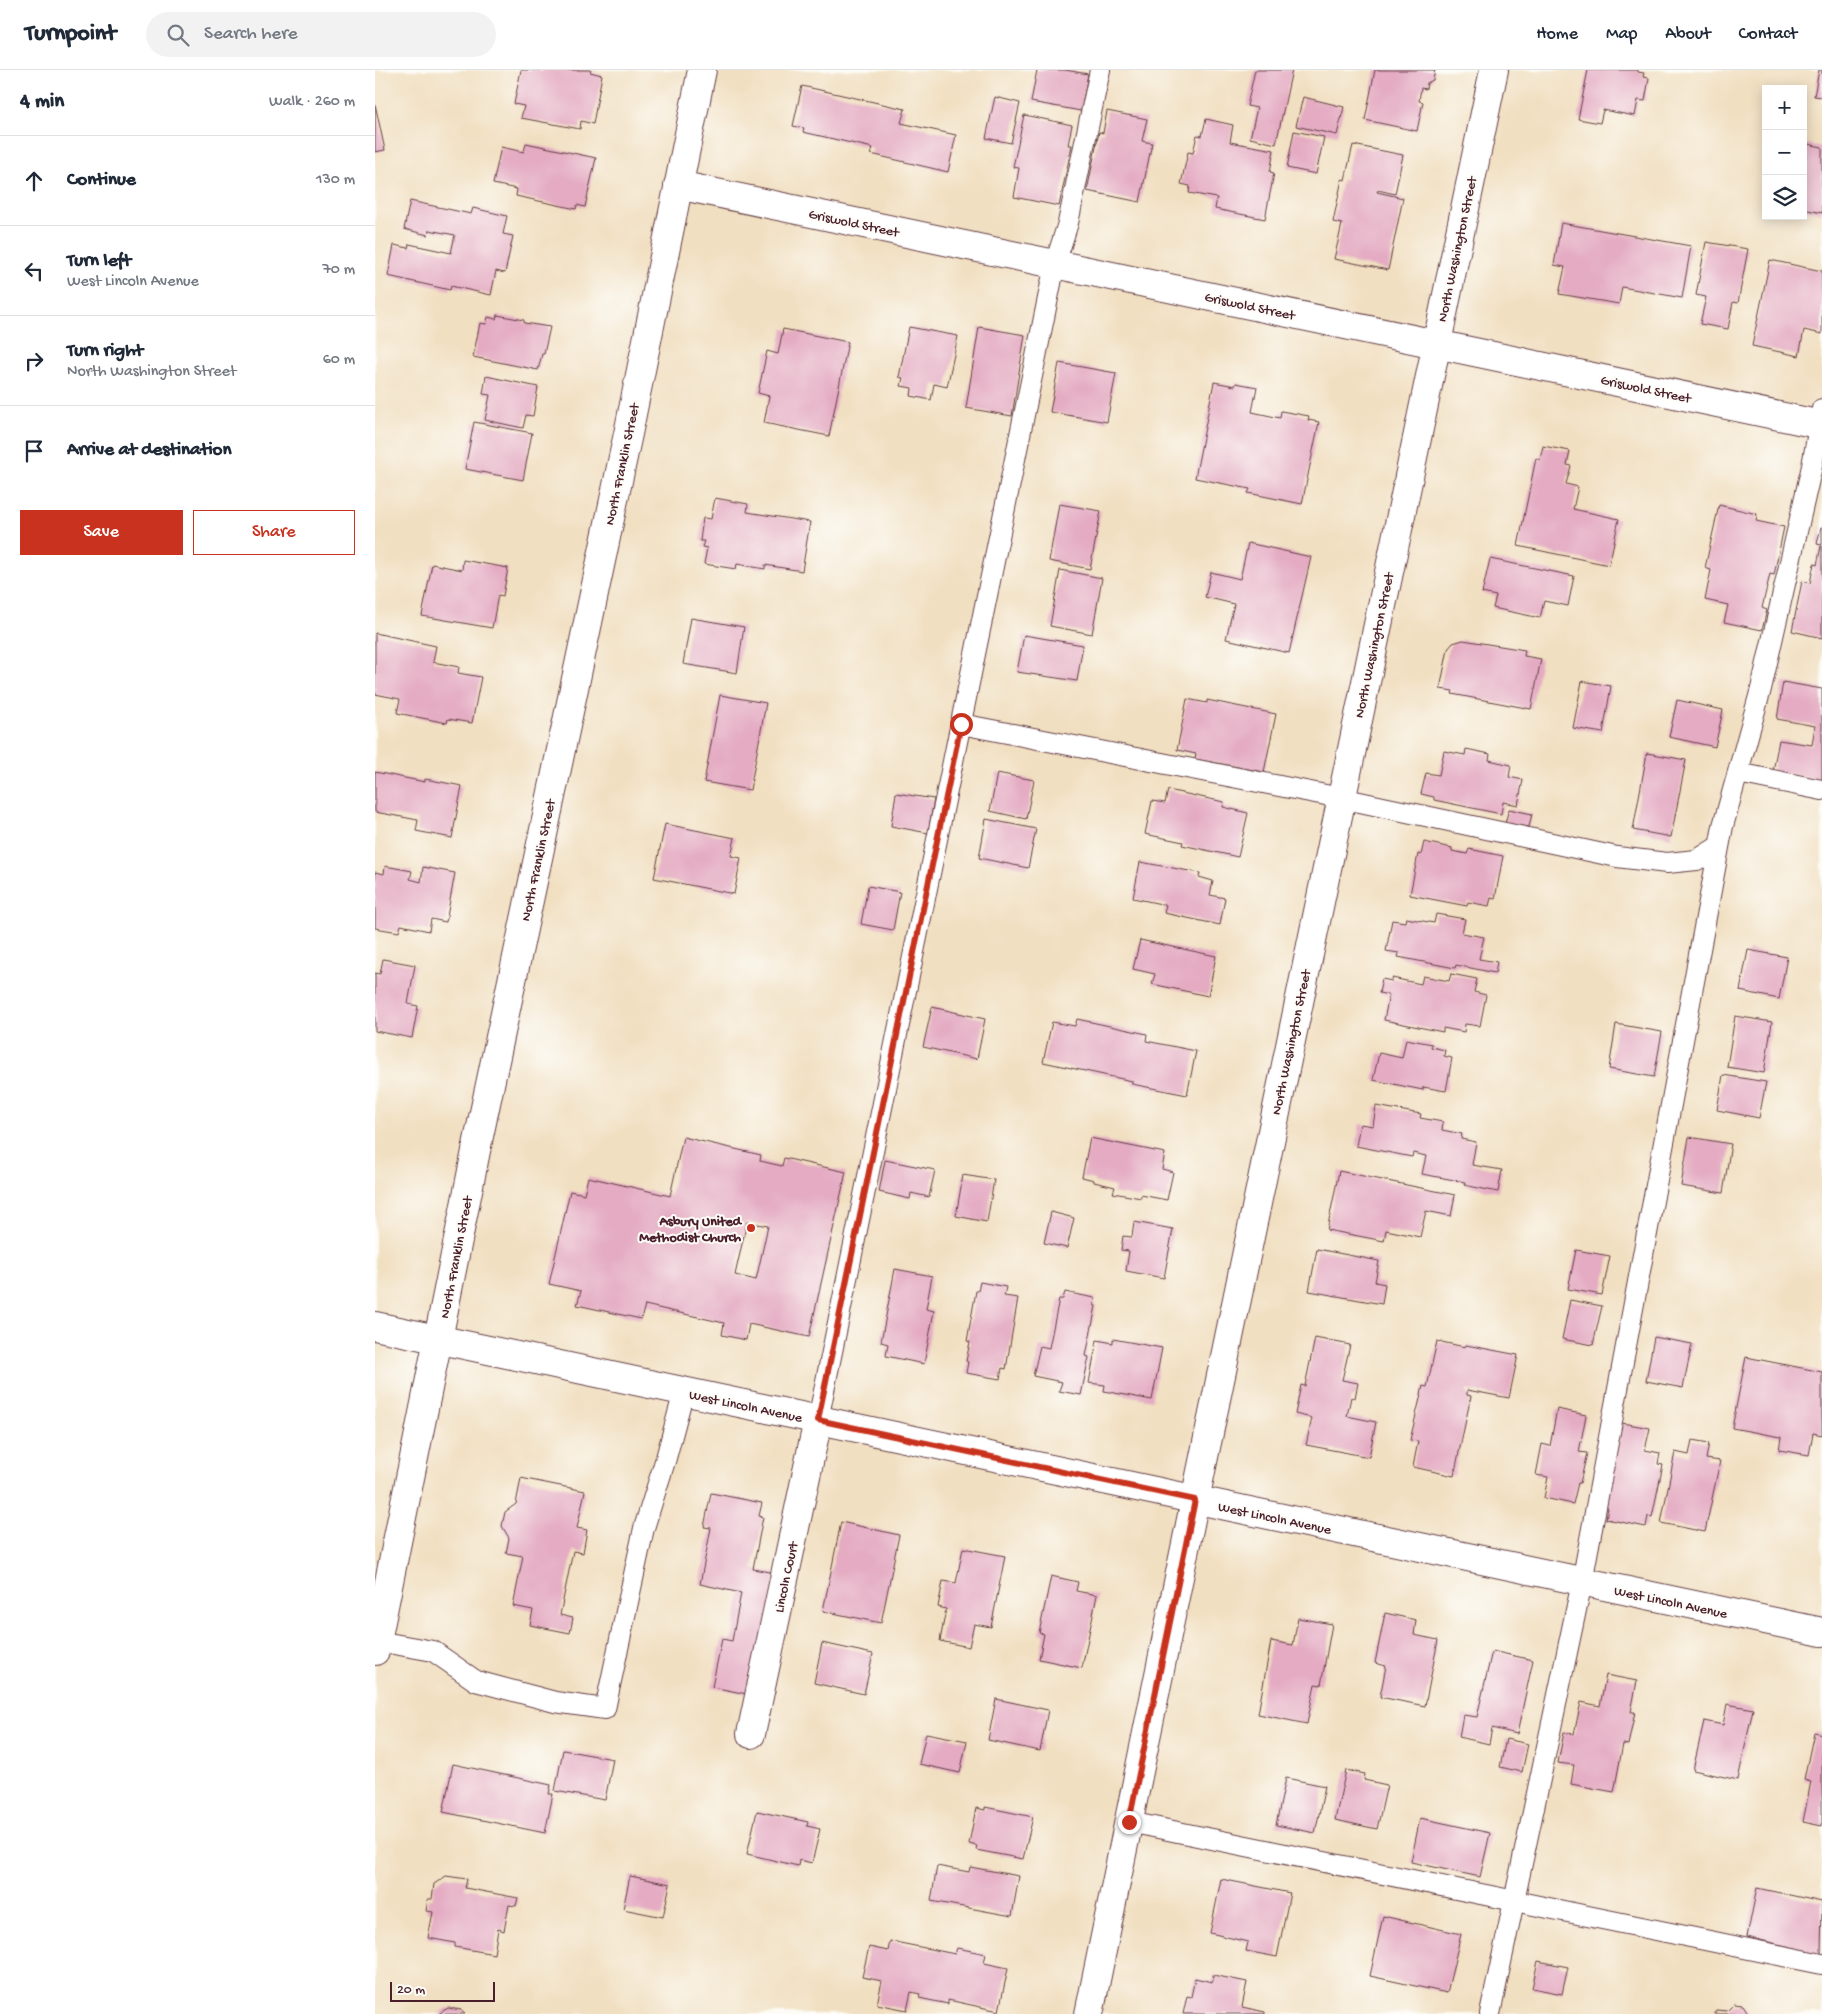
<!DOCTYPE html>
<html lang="en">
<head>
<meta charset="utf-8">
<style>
  body { margin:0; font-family:"Gochi Hand",sans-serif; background:#f2f2f3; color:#1f2937 }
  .controls { position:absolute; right:15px; top:15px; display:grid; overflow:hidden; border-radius:0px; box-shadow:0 2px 12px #0003 }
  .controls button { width:45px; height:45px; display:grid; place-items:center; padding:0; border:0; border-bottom:1px solid #e0e1e3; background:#fff; color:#1f2937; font:25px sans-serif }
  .scale { position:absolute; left:15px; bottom:12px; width:105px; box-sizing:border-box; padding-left:5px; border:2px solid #4a1f2b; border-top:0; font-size:14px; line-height:18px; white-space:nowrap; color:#4a1f2b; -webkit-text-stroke:4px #fdfcf7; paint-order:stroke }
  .stop { position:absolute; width:15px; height:15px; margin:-11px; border:4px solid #c8321e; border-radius:50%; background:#fff }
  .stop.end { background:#c8321e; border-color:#fff; box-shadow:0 1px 5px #0008 }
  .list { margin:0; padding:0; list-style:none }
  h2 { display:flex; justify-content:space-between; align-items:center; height:65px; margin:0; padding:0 20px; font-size:21px }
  h2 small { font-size:16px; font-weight:400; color:#747a83 }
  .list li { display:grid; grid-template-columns:32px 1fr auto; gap:15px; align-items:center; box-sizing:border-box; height:90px; padding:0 20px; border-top:1px solid #e0e1e3 }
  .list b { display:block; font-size:19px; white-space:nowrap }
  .list p { margin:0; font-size:16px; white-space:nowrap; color:#747a83 }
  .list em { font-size:16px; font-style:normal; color:#747a83 }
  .actions { display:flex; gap:10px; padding:15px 20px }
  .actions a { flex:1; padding:11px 0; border:1px solid #c8321e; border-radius:0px; text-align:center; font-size:18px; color:#c8321e }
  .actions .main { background:#c8321e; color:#fff }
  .icon { flex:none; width:28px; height:28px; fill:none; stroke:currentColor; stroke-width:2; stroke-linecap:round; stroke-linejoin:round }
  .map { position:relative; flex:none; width:1447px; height:1944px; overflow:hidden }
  header { display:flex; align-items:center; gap:30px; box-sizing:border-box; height:70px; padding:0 25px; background:#fff; border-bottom:1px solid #e0e1e3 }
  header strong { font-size:24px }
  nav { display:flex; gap:28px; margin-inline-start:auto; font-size:18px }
  .search { width:350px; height:45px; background:#f2f2f3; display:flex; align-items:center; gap:12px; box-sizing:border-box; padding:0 18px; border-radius:28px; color:#747a83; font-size:19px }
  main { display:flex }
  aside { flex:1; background:#fff }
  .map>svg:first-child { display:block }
  .building { fill:#e4abc2; fill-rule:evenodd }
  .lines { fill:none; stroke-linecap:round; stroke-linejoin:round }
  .service-casing { stroke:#633c42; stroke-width:22 }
  .minor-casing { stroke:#633c42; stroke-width:30 }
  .service { stroke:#fff; stroke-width:20 }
  .minor { stroke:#fff; stroke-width:28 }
  .route { stroke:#c8321e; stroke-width:6 }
  .poi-dot { fill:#c8321e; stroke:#fdfcf7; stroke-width:2 }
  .labels { text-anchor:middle; stroke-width:4; stroke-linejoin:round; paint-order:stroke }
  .street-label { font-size:14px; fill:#4a1f2b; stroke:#fdfcf7 }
  .poi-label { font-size:14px; font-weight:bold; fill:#4a1f2b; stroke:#fdfcf7; text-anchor:end }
</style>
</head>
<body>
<header>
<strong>Turnpoint</strong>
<div class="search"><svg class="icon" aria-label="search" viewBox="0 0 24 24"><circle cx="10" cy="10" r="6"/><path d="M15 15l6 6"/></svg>Search here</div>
<nav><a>Home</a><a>Map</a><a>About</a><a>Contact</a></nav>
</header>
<main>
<aside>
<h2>4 min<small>Walk · 260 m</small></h2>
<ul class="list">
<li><svg class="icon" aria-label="ahead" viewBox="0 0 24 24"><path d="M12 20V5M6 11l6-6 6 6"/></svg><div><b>Continue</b></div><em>130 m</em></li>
<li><svg class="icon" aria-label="left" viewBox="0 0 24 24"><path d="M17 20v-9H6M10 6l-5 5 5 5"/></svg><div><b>Turn left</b><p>West Lincoln Avenue</p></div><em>70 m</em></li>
<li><svg class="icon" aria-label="right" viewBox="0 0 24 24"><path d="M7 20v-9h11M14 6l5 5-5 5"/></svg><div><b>Turn right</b><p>North Washington Street</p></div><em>60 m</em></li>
<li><svg class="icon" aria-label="arrive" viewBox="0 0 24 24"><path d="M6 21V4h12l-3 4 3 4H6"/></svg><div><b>Arrive at destination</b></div></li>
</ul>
<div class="actions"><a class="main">Save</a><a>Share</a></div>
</aside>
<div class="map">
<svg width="1447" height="1944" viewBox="0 0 1447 1944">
  <rect width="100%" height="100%" fill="#fdfcf7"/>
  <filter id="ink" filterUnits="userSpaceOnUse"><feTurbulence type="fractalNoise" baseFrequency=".02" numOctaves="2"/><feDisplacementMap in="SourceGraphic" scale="10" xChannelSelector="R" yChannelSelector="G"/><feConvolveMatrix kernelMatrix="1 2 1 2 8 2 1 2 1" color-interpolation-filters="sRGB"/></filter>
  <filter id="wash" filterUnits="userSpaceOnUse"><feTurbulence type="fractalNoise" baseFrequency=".0096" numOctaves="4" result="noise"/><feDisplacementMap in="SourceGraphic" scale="20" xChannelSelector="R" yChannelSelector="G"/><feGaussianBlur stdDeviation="1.12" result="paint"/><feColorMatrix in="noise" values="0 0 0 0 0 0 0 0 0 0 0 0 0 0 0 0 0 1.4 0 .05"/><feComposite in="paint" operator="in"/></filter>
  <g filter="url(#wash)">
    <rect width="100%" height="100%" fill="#f1dfc1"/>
    <g id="blocks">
      <path class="building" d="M146 0H216L215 2 227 5 218 54 206 51 205 59 146 48 149 36 139 34Z
        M662 0H690L713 4 706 41 656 32Z
        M880 0H917L901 74 875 68 882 38 872 36Z
        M1000 0H1060L1058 10 1052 13 1051 19 1046 18 1044 31 1048 32 1042 61 990 50Z
        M1213 0H1263V2L1269 3 1268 7 1274 8 1270 31 1263 30 1260 46 1228 40 1225 53 1203 49Z
        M1444 0H1447V27L1439 26Z
        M427 16 530 39 526 53 581 65 573 102 496 84 498 78 428 62 429 58 418 56Z
        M620 27 645 33 636 73 611 68Z
        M928 27 969 37 962 65 921 56Z
        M0 34 10 80 0 82Z
        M732 41 772 49 767 71 777 73 765 132 712 121 724 62 728 63Z
        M649 45 697 55 693 75H697L684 136 639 127 644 98 638 97Z
        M831 49 858 55 855 72 899 80 895 102 899 103 890 149 840 139 842 128 814 123 815 116 806 114 813 82 818 83 822 65 827 66Z
        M919 61 949 67 941 104 912 98Z
        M151 73 221 88 210 137 202 135 201 139 141 126 142 119 118 114 126 77 149 82Z
        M1428 73 1447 77V143L1428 139Z
        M978 75 1028 85 1020 124 1003 120 1002 122 1028 128 1013 200 959 189 967 154 958 152 967 109 970 110Z
        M35 131 96 144 98 138 132 146 128 164 138 166 130 203 121 201 116 225 76 216 75 220 13 206 19 175 33 178 34 174 76 183 80 165 54 160 53 165 29 159Z
        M1186 153 1316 176 1307 228 1247 217 1244 234 1184 224 1190 197 1179 195Z
        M1331 172 1373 179 1363 233 1358 232 1353 259 1325 254 1331 227 1321 225Z
        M1395 190 1447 201V264L1429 260 1424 286 1377 276Z
        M122 245 149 250V253L175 257 169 284H167L163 300 98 287 105 253 111 254 113 247 121 249Z
        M534 257 583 266 572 317 559 314 556 330 536 326 537 318 526 316 528 308 524 307Z
        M604 257 650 265 637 346 591 338Z
        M408 259 473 272 454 366 389 353 394 326 383 323 392 281 403 284Z
        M684 293 741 303 732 352 675 342Z
        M111 306 163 317 158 346 151 345 148 358 110 350 115 325 108 324Z
        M839 312 860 316 861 313 882 317 877 342 905 348 906 341 934 346 933 350 944 352 927 434 873 423 875 419 820 408Z
        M99 352 157 363 148 410 90 399Z
        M1168 376 1195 381 1192 395 1196 396 1191 414 1203 417 1198 439 1244 449 1234 495 1143 476 1161 388 1165 390Z
        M340 428 373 434 372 442 435 452 427 501 390 495V499L362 494 361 499 329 494 332 478 327 477 329 471H325L328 448 336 449Z
        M684 434 726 441 715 499 674 491Z
        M1344 435 1382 444 1381 451 1409 457 1399 505 1395 504 1387 538 1392 540 1387 560 1349 552 1353 535 1330 530 1336 500 1330 498Z
        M1446 457H1447V475L1442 474Z
        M873 473 936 487 914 583 851 569 859 534 830 527 836 502 865 509Z
        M1446 476H1447V568L1417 561 1427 511 1435 513 1439 494 1442 495Z
        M1115 489 1199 506 1193 536 1169 531 1165 548 1118 538 1121 526 1107 523Z
        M88 490 133 498 128 526 123 525 117 558 47 546 57 494 87 500Z
        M685 500 727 508 717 564 675 556Z
        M316 548 369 557 362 603 308 594Z
        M0 563 61 576 58 592 84 597 83 603 106 607 97 653 73 649 72 653 22 643 25 629 0 624Z
        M649 565 708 575 702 611 642 602Z
        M1088 570 1150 580 1149 586 1166 589 1156 639 1077 624 1078 621 1065 619 1073 579 1078 573Z
        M1207 611 1236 616 1228 663 1198 658Z
        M1408 612 1447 619V710L1398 701 1404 670 1437 675 1440 656 1402 649Z
        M345 625 391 633 375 720 329 712Z
        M812 629 832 633V630L901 644 889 702 820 689 821 684 802 680Z
        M1302 630 1348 640 1340 677 1294 667Z
        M1091 679 1115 684 1114 690 1136 695 1134 707 1148 710 1143 735 1128 732 1126 744 1059 730V727L1046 724 1051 703 1064 705 1069 681 1090 685Z
        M1272 683 1311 690 1296 767 1258 760Z
        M0 702 50 712V709L87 716 77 768 41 761 43 750 0 742Z
        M622 703 659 710 651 749 615 741Z
        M793 720 849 732 848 737 873 743 863 787 807 775 808 772 770 764 777 731 790 733Z
        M521 723 559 729 553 763 516 756Z
        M1134 739 1157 744 1154 757 1130 753Z
        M611 749 661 759 653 798 604 788Z
        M290 754 360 768 356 786 366 788 359 824 279 808Z
        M1049 772 1077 778V781L1092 784 1094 779 1128 786 1120 829 1116 828 1114 836 1093 832 1092 836 1035 825 1043 784 1046 785Z
        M765 792 825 803 824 807 838 811 835 825 850 828 845 855 789 843 791 835 758 828Z
        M10 796 37 801 35 809 46 812 48 797 80 803 71 852 56 849 54 861 26 855 24 862 0 858V802L9 804Z
        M493 816 525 822 518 860 486 854Z
        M1061 844 1090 849 1087 863 1109 867 1104 889 1122 892 1120 903 1081 895 1080 898 1023 887 1024 883 1011 881 1017 850 1030 852 1031 848 1059 853Z
        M765 870 841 886 833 926 777 914 780 904 758 899Z
        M1373 880 1412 887 1404 929 1365 921Z
        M8 889 40 895 33 934 43 936 37 968 0 961V903L5 904Z
        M1076 904 1102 909 1099 922 1111 925 1105 956 1090 954 1089 962 1068 958V962L1009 950 1014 925 1004 923 1007 909 1017 911V908L1046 914 1048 906 1074 911Z
        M557 937 610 949 602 989 548 977Z
        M1360 946 1397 952 1389 1003 1352 997Z
        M702 949 772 964 771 971 821 981 812 1025 757 1014V1011L668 992 677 952 700 956Z
        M1241 954 1287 962 1279 1007 1234 999Z
        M1031 969 1057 974 1056 977 1070 980 1069 986 1077 988 1071 1021 1048 1017V1020L998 1010 1004 983 1027 988Z
        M1348 1005 1391 1012 1384 1048 1342 1040Z
        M1001 1036 1046 1044 1045 1048 1068 1052 1067 1060 1087 1064 1086 1069 1101 1072 1097 1095 1127 1100 1123 1122 1089 1115 1090 1112 1047 1104 1051 1086 1038 1083 1037 1087 981 1076 985 1054 998 1056Z
        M308 1067 386 1085 385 1091 407 1096 409 1088 471 1102 434 1267 374 1254 371 1270 347 1265 349 1253 270 1235 266 1249 202 1235 206 1221 174 1214 195 1121 209 1124 213 1107 295 1126ZM372 1152 393 1156 381 1210 360 1205Z
        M1314 1067 1356 1074 1348 1123 1306 1116Z
        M715 1068 790 1083 787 1099 798 1102 792 1130 766 1125V1128L738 1123 740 1117 719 1112V1110L707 1107Z
        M510 1090 560 1100 554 1127 536 1123 535 1129 504 1122Z
        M964 1101 1080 1125 1076 1146 1051 1141 1045 1167 1011 1160 1009 1171 952 1160Z
        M588 1105 619 1110 612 1152 581 1146Z
        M676 1142 699 1148 692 1178 669 1173Z
        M759 1152 798 1159 789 1208 751 1201 754 1181 746 1180 748 1166 757 1167Z
        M942 1179 1004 1191 1000 1212 1010 1214 1007 1234 934 1221Z
        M1201 1180 1235 1186 1227 1225 1193 1219Z
        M520 1199 557 1206 551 1239 559 1241 549 1294 511 1286 513 1274 506 1272Z
        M605 1212 631 1217 629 1226 643 1228 631 1299 627 1298 625 1309 591 1303 593 1292 591 1291 595 1272 592 1271 601 1221H603Z
        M690 1222 720 1228 719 1235 721 1236 711 1286 714 1287 706 1325 684 1321 687 1312 658 1306 665 1276 674 1278 684 1229H688Z
        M1195 1230 1227 1236 1218 1275 1187 1269Z
        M1279 1267 1317 1274 1308 1318 1271 1311Z
        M940 1268 975 1275 967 1310 983 1313 980 1328 976 1327 972 1346 1001 1352 994 1387 931 1375 937 1348 920 1344 926 1315 930 1316Z
        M738 1269 787 1278 777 1330 729 1321 730 1315 714 1313 722 1270 738 1273Z
        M1062 1271 1090 1277 1091 1275 1143 1285 1134 1328 1092 1320V1325L1096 1326 1079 1406 1038 1397 1043 1371 1035 1370 1048 1316 1052 1317Z
        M1371 1287 1447 1302V1365L1438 1363 1434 1385 1404 1380 1406 1367 1357 1358Z
        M1182 1339 1211 1345 1204 1382 1212 1383 1205 1413H1203L1198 1434 1169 1428 1173 1407 1161 1405 1167 1374 1175 1376Z
        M1247 1353 1275 1358 1270 1380 1285 1383 1283 1394 1288 1395 1277 1447 1273 1446 1271 1457 1231 1449 1233 1438 1230 1437Z
        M1317 1370 1334 1373 1331 1389 1345 1391 1330 1462 1286 1453 1300 1382 1314 1385Z
        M146 1408 210 1421 202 1458 212 1460 208 1483 198 1481 185 1545 198 1548 195 1563 155 1555 158 1540 138 1536 148 1486 131 1483 134 1468 127 1456 130 1442 141 1434Z
        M336 1423 387 1433 384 1446 388 1447 378 1499 401 1503 377 1625 337 1617 347 1569 357 1571 366 1523 325 1514 336 1458 329 1457Z
        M466 1452 524 1465 506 1553 448 1541Z
        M588 1478 630 1486 616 1557 599 1554 594 1577 565 1571 571 1539 563 1537 568 1511 581 1513Z
        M676 1506 703 1512 701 1521 722 1525 707 1598 664 1589 669 1564 664 1563Z
        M1010 1543 1041 1550 1039 1565 1063 1570 1050 1636 1005 1627 1011 1596 1000 1593Z
        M923 1548 957 1554 946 1615 940 1614 932 1654 883 1644 896 1571 918 1575Z
        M447 1573 498 1584 489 1624 439 1613Z
        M1117 1581 1158 1590 1142 1664 1117 1658 1114 1674 1084 1667 1088 1645 1102 1647Z
        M1231 1605 1262 1611 1256 1642H1260L1253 1675 1248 1674 1239 1722 1196 1714 1199 1695 1183 1693 1189 1662 1199 1664 1206 1632 1225 1636Z
        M621 1629 673 1640 665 1681 613 1670Z
        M1352 1634 1378 1639 1363 1710 1318 1700 1329 1651 1348 1655Z
        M1439 1662 1447 1664V1756L1428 1752 1436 1711 1429 1709Z
        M551 1663 592 1671 585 1703 544 1694Z
        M1131 1669 1153 1674 1147 1702 1125 1697Z
        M188 1680 238 1689 230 1730 180 1721Z
        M78 1694 176 1715 174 1724H178L170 1763 68 1742Z
        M971 1700 990 1704 989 1710 1012 1715 1002 1759 960 1750Z
        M911 1708 950 1716 940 1763 901 1755Z
        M610 1737 658 1747 648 1789 601 1780 602 1776 594 1774 601 1738 610 1740Z
        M382 1741 433 1752 432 1756 445 1759 437 1793 424 1790 423 1796 372 1784Z
        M1045 1748 1115 1763 1105 1807 1036 1792Z
        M562 1796 594 1802 595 1797 644 1806 637 1846 556 1831Z
        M71 1806 92 1809 90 1818 143 1828 141 1836 134 1835 129 1861 123 1859 119 1884 80 1877V1873L53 1868 58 1842 51 1841 53 1829H57L59 1814Z
        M255 1806 295 1814 288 1847 248 1839Z
        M846 1809 915 1823 902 1887 871 1881 873 1872 835 1863Z
        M1382 1818 1447 1832 1446 1884 1372 1867Z
        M1008 1846 1086 1864 1072 1923 995 1906Z
        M515 1871 580 1884 582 1878 611 1884 609 1893 633 1898 624 1941 573 1930V1934L544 1928 545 1924 536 1922 532 1940 502 1934 507 1911 487 1907 494 1877 513 1881Z
        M1163 1891 1193 1897 1187 1924 1157 1918Z
        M838 1905 872 1912 867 1937 890 1942V1944H808L812 1926 816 1927 820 1908 837 1912Z
        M1359 1934 1368 1935 1374 1944H1340L1341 1940 1352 1941Z
        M73 1938 87 1940 90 1944H63Z"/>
    </g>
  </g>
  <g filter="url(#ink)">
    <use href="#blocks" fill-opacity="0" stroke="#633c42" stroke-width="1"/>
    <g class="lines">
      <g class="service-casing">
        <path id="service" d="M586 654 966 728 1242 787 1292 793 1322 790 1344 776
          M1363 703 1447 720
          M443 1350 680 194 693 153 725 0
          M2 1571 58 1581 101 1611 180 1632 230 1639 269 1458 291 1388 309 1321
          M754 1752 1447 1894
          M1115 1944 1207 1512 1348 756 1386 619 1437 396 1447 339"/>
      </g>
      <g class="minor-casing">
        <path id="minor" d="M303 115 1447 355
          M0 1256 1447 1562
          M0 1581 103 1071 254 359 327 0
          M376 1664 443 1350
          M714 1944 820 1430 1119 0"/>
      </g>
      <use href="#service" class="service"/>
      <use href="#minor" class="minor"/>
    </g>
  </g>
  <g class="lines" filter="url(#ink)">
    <path class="route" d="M586 654 443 1350 820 1430 754 1752"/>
  </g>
  <circle class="poi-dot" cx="376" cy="1158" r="5"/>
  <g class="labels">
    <g class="street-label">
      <text transform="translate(479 152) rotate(12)" y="5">Griswold Street</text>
      <text transform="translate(1081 179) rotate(-78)" y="5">North Washington Street</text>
      <text transform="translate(875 235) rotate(12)" y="5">Griswold Street</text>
      <text transform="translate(1271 318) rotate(12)" y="5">Griswold Street</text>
      <text transform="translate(246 394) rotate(-78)" y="5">North Franklin Street</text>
      <text transform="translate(998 575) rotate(-78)" y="5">North Washington Street</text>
      <text transform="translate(162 790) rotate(-78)" y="5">North Franklin Street</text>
      <text transform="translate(915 972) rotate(-78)" y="5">North Washington Street</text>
      <text transform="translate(80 1187) rotate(-79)" y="5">North Franklin Street</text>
      <text transform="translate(371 1335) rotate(12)" y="5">West Lincoln Avenue</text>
      <text transform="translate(900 1447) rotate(12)" y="5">West Lincoln Avenue</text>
      <text transform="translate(410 1507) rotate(-78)" y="5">Lincoln Court</text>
      <text transform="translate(1296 1531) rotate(12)" y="5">West Lincoln Avenue</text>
    </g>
    <g class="poi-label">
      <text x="366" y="1155">Asbury United<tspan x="366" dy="16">Methodist Church</tspan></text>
    </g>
  </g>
</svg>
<div class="controls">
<button>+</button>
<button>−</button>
<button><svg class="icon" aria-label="layers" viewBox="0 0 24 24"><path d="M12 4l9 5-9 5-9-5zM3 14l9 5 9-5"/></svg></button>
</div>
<div class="scale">20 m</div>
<div class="stop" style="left:586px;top:654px"></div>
<div class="stop end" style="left:754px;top:1752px"></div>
</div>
</main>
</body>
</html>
